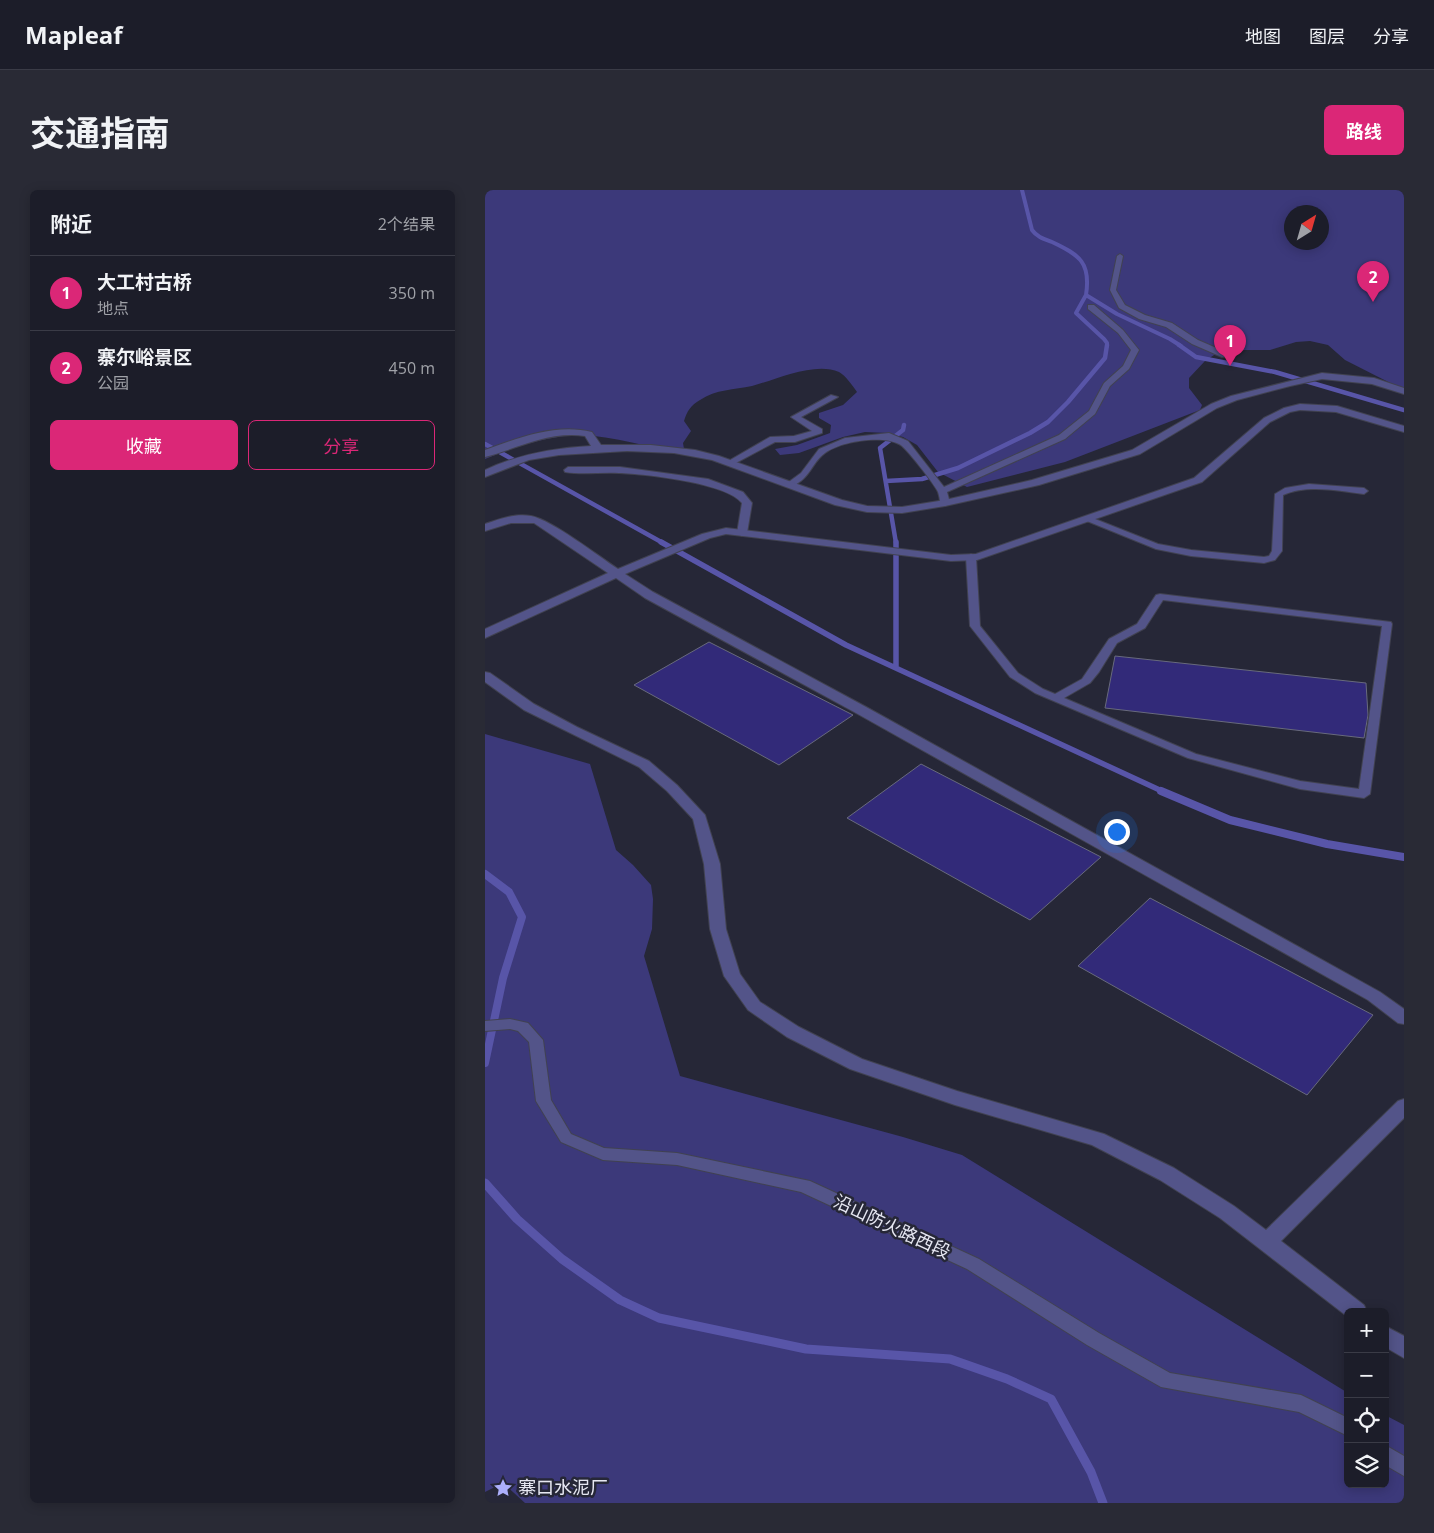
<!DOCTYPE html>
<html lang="zh">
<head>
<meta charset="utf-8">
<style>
  body { margin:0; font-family:"Open Sans","Noto Sans SC",sans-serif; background:#292a35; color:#f1f3f6 }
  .controls { position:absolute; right:15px; bottom:15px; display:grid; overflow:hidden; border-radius:8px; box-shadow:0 2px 12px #0003 }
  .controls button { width:45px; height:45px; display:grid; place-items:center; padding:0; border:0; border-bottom:1px solid #3a3b46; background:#1c1d29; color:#f1f3f6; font:25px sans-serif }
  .compass { position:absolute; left:799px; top:15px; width:45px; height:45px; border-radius:50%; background:#1c1d29; box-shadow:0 2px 12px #0003; rotate:37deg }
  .you { position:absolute; left:631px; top:641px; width:18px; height:18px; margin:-12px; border:4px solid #fff; border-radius:50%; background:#1a73e8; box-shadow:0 0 0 8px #1a73e833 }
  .badge { display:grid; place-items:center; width:32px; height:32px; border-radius:50%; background:#db2777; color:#fff; font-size:16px; font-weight:700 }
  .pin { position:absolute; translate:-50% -41px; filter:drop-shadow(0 1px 2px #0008) }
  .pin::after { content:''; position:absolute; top:26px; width:18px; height:15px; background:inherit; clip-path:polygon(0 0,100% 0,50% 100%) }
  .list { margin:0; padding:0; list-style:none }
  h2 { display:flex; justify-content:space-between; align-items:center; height:65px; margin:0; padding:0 20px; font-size:21px }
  h2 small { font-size:16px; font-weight:400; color:#a0a2a8 }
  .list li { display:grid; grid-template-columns:32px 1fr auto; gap:15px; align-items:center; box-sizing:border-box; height:75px; padding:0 20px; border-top:1px solid #3a3b46 }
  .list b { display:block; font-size:19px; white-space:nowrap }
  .list p { margin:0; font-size:16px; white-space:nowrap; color:#a0a2a8 }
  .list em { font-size:16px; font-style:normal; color:#a0a2a8 }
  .actions { display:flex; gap:10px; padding:15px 20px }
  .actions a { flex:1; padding:11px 0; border:1px solid #db2777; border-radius:8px; text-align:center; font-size:18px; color:#db2777 }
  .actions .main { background:#db2777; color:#fff }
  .icon { flex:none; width:28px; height:28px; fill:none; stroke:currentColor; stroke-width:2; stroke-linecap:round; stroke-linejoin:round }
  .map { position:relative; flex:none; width:919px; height:1313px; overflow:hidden; border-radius:8px }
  header { display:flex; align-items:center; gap:30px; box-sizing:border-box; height:70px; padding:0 25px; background:#1c1d29; border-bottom:1px solid #3a3b46 }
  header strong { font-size:24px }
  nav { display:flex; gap:28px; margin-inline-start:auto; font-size:18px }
  .intro { display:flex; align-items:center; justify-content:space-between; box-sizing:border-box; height:120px; padding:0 30px }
  h1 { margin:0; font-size:35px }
  .button { padding:12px 22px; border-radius:8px; background:#db2777; color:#fff; font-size:18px; font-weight:700 }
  main { display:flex; gap:30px; padding:0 30px }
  aside { flex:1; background:#1c1d29; border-radius:8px; box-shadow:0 2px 12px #0003 }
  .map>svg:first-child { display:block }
  .green { fill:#3c397a; fill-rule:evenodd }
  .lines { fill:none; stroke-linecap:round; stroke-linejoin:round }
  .stream-far4 { stroke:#5855a8; stroke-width:4 }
  .stream-far3 { stroke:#5855a8; stroke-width:4.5 }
  .stream-far2 { stroke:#5855a8; stroke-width:5.5 }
  .stream-far1 { stroke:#5855a8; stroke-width:8 }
  .stream { stroke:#5855a8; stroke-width:9 }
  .building { fill:#322a79; stroke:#686a7d }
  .lane-casing { stroke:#414251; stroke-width:2 }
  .street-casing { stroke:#414251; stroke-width:2 }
  .lane { fill:#535489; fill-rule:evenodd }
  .street { fill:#535489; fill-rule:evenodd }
  .labels { text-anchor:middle; stroke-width:5; stroke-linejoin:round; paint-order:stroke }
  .near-street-label { font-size:18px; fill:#e6e7f2; stroke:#262737 }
  .near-poi-label { font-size:18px; fill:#e6e7f2; stroke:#262737; text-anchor:start }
</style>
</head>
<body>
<header>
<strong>Mapleaf</strong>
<nav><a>地图</a><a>图层</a><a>分享</a></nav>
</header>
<div class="intro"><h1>交通指南</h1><a class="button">路线</a></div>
<main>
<aside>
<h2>附近<small>2个结果</small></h2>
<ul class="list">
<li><span class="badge">1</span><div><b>大工村古桥</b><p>地点</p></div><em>350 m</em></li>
<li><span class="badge">2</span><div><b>寨尔峪景区</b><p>公园</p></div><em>450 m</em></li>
</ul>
<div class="actions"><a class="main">收藏</a><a>分享</a></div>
</aside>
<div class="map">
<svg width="919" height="1313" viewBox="0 0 919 1313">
  <rect width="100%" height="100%" fill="#262737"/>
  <path class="green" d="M0 0H919V200L860 170 843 155 825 151 811 152 785 160H746L732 163 720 171 704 188V198L717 215 715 220 580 272 482 297 453 282 432 255 418 247 403 243 380 242 358 247 314 263 295 265 290 259 312 255 345 243 346 235 334 228V223L358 215 372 202C367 195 361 186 354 182 330 171 290 190 267 196 249 200 231 199 215 210 206 215 202 221 199 231L206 241 198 253 200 265C165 257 129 246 94 245 65 245 26 258 0 269ZM806 22H836V52H806Z
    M0 544 105 574 131 660 148 675 166 695 168 709 167 739 159 766 195 886 418 947 477 965 863 1203V1294H900V1225L919 1235V1313H40L18 1293 0 1302Z"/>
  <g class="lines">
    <path class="stream-far4" d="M537 0 547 40C552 47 559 49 567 52 595 65 606 73 601 105L632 124 685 149 696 156
      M601 105 591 123 619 149 622 153V156"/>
    <path class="stream-far3" d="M694 155 711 167 790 182 919 220
      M0 254 178 353
      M401 291 437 289 473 278 545 243 563 232 583 212 620 168 622 155
      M411 353 395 258 418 240 419 235"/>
    <path class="stream-far2" d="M176 352 361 455 679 602
      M411 352V478"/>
    <path class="stream-far1" d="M676 601 745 630 842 654 919 667
      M0 684 24 702 37 727 18 788 0 873"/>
    <path class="stream" d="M0 993 32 1029 77 1069 135 1110 174 1128 321 1159 465 1169 522 1189 566 1209 606 1282 618 1313"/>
  </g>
  <path class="building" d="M224 452 368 525 294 575 149 495Z
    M630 466 881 493 883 525 879 548 620 518Z
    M436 574 616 667 545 730 362 628Z
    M665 708 888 825 822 905 593 776Z"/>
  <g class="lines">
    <g class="lane-casing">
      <path id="lane" d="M635 64 638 66 631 100 640 115 660 125 687 133 713 150 743 163V167H737L707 154 681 137 654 129 634 118 625 100 632 66Z
        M603 115H609L638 140 654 160 644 179 625 196 610 224 580 249 462 302 465 313 460 316 455 313C455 309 454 305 453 302 450 295 420 256 414 254 397 245 356 251 340 263 326 273 325 290 305 297L301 294 316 283 334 259 360 248 404 243 423 251 459 297 574 245 604 221 619 193 638 176 646 160 633 143 603 119Z
        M346 205 353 207 316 227 337 239V243L310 252H290L247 275 240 273 285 247 309 246 327 241 306 227Z
        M83 277H135L223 289 258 302 267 313 262 343 257 346 252 343 257 313C242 293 160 284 134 283 116 282 97 285 80 282L79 280Z
        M824 294 879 298 883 301 879 304C853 301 823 294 798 305L797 361 790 370 779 373 706 366 671 359 597 329 599 327H605L673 354 706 360 779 367 784 366 787 361 790 304 800 298Z
        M486 364 491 367 495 436 533 483 558 499 570 504 597 489 624 449 652 434 671 405 675 404 906 432 907 434 885 604 879 608 815 599 703 568 550 503 525 487 485 436 481 367ZM678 410 897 436 874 599 815 591 711 564 579 508 605 493 614 482 632 453 660 438Z
        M25 829 43 833 58 850 66 910 86 944 119 958 192 963 325 991 494 1069 614 1143 685 1183 816 1205 863 1228V1246L814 1222 676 1197 602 1155 482 1079 316 1002 192 975 118 970 76 952 51 911 44 852 33 841 25 839 0 841V831Z
        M900 1255 919 1266V1286L900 1275Z"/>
    </g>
    <g class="street-casing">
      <path id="street" d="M837 183 889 188 919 198V204L887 194 837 189 805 196 752 210 732 218 655 264 554 295 460 316 417 323 382 322 350 315 227 270 189 263 142 261 74 265 44 270 0 287V280C34 264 69 258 106 256L100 246C63 241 34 258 0 267V260C33 248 71 233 107 242L116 255H166L210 260 234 266 357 310 382 316 417 317 460 310 547 290 647 260 726 214 746 206Z
        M815 214 852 216 919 236V242L851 222 815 220 805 222 785 232 717 292 492 370 466 371 241 344 225 348 140 384 168 402 381 517 895 802 919 819V834L913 833 883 810 371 523 160 408 131 388 0 448V439L123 383 49 333H26L0 341V334C15 329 30 323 46 326 67 330 113 366 133 379L217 344 241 338 466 365 491 364 709 288 779 228 799 218Z
        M0 482 5 483 49 514 92 537 164 571 192 595 220 625 235 674 241 739 255 784 275 812 314 837 377 869 472 901 619 944 689 978 749 1016 781 1040 913 911 919 909V928L796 1051 879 1115 882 1122H863V1127L735 1028 675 990 607 955 470 915 365 879 302 847 263 820 239 786 225 739 219 674 208 629 182 601 154 577 39 520 0 492Z
        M900 1136 919 1146V1168L900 1157Z"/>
    </g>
    <use href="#lane" class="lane"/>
    <use href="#street" class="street"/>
  </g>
  <defs>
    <g id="sight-bare" transform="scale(1.5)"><path d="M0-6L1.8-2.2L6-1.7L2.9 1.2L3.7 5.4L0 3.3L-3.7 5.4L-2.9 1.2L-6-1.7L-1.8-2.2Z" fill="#acaffb" stroke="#262737" stroke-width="2.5" paint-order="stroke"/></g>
  </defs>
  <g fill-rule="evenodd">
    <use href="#sight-bare" x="18" y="1298"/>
  </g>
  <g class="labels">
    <g class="near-street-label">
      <text transform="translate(407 1037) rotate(25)" y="6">沿山防火路西段</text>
    </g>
    <g class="near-poi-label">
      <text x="33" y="1304">寨口水泥厂</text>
    </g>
  </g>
</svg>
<div class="controls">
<button>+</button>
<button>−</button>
<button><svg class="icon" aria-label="locate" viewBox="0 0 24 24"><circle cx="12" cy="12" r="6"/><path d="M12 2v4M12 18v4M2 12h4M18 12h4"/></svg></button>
<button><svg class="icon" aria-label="layers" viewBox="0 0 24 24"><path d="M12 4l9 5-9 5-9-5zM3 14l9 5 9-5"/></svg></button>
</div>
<svg class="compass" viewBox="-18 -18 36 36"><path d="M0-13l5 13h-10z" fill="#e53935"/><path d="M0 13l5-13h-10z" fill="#a0a2a8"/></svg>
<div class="you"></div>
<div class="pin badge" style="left:745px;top:176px">1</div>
<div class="pin badge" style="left:888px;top:112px">2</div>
</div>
</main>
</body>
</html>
